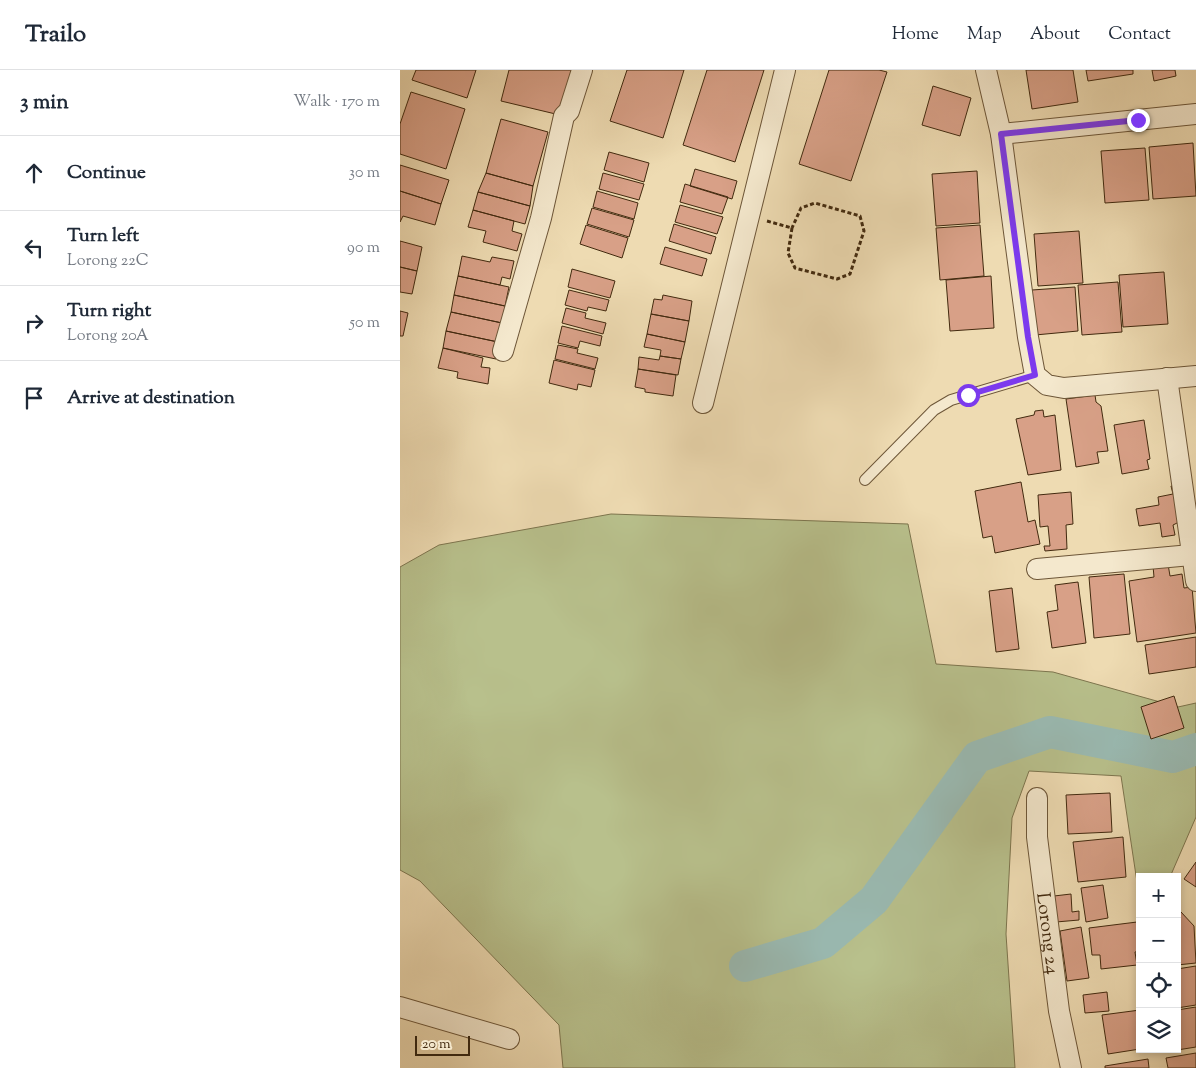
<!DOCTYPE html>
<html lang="en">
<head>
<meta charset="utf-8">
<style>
  body { margin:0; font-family:"Sorts Mill Goudy",serif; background:#f6f6f7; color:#1f2937 }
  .controls { position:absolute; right:15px; bottom:15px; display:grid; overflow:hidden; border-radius:0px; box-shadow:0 2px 8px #0003 }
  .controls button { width:45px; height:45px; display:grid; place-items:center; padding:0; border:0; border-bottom:1px solid #e0e1e3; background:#fff; color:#1f2937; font:25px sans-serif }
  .scale { position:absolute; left:15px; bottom:12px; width:55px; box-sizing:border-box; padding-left:5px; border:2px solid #422a0f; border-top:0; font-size:14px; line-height:18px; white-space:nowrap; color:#422a0f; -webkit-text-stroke:4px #f4e8cd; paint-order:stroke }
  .stop { position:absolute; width:15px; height:15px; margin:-11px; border:4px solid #7c3aed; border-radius:50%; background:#fff }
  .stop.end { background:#7c3aed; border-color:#fff; box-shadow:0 1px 5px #0008 }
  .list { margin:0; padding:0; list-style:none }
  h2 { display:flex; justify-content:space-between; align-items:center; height:65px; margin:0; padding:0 20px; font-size:21px }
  h2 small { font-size:16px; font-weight:400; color:#747a83 }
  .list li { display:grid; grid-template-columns:32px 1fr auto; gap:15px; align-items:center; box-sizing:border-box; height:75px; padding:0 20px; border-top:1px solid #e0e1e3 }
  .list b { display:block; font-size:19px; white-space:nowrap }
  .list p { margin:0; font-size:16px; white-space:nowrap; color:#747a83 }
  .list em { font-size:16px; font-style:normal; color:#747a83 }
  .icon { flex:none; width:28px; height:28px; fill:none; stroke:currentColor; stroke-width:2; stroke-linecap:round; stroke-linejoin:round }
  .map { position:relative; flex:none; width:796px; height:998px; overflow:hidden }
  header { display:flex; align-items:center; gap:30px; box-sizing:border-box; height:70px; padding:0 25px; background:#fff; border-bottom:1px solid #e0e1e3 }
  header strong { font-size:24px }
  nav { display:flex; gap:28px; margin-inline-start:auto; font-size:18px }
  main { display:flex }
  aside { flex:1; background:#fff }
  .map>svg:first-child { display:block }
  .green { fill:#b8c08c; stroke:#7d754e }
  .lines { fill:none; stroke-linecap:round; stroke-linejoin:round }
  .river { stroke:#9abab2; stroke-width:32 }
  .building { fill:#d8a087; stroke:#422a0f }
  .lane-casing { stroke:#6d5638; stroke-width:12 }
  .street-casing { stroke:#6d5638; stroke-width:22 }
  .path { stroke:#422a0f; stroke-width:3; stroke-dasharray:4 2.5; stroke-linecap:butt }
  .lane { stroke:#f4e8cd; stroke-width:10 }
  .street { stroke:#f4e8cd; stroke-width:20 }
  .route { stroke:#7c3aed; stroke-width:6 }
  .labels { text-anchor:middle; stroke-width:5; stroke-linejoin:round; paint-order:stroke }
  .street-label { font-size:19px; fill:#422a0f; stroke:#f4e8cd }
</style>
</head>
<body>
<header>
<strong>Trailo</strong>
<nav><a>Home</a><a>Map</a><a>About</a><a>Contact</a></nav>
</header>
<main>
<aside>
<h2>3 min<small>Walk · 170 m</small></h2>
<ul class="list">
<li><svg class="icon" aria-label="ahead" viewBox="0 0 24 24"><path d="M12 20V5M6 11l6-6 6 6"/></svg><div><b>Continue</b></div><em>30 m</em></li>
<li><svg class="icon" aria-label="left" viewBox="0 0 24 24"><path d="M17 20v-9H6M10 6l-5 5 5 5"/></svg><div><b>Turn left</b><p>Lorong 22C</p></div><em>90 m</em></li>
<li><svg class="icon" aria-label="right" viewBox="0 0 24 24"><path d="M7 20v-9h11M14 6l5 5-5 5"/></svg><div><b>Turn right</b><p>Lorong 20A</p></div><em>50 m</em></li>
<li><svg class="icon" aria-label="arrive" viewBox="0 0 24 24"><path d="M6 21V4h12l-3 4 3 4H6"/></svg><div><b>Arrive at destination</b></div></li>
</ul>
</aside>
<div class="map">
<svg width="796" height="998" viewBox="0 0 796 998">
  <rect width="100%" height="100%" fill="#eedbb2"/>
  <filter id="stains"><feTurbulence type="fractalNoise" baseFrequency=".004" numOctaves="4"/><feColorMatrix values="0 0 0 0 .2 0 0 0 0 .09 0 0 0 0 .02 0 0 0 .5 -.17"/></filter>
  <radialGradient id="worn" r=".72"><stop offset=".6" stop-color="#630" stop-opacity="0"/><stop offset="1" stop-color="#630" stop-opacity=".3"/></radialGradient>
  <path class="green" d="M211 444 508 454 536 594 653 602 778 637 796 633V666L763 681 650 659 651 666 656 671 771 700 796 690V747L770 807H740V832L721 706 629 701 612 748 606 864 615 998H163L159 955 20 811 0 800V497L39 475Z"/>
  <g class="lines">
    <path class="river" d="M345 896 423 873 474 830 577 687 650 662 773 687 796 679"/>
  </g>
  <path class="building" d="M16 0H76L67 28 12 10Z
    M109 0H175L164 46 101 31Z
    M227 0H284L263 68 210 51Z
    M307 0H364L335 92 283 75Z
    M429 0H479L487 2 451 111 399 94Z
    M626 0H673L678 32 632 39Z
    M686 0H733V4L688 11Z
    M752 0H775L776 6 754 11Z
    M533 16 571 28 560 66 522 55Z
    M11 22 65 39 46 99 0 84V54Z
    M101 49 148 62 133 116 86 103Z
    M793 73 796 126 753 129 749 77Z
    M745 78 749 130 705 133 701 81Z
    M209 82 249 93 244 112 204 100Z
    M0 95 49 110 41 134 0 121Z
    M295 99 337 111 332 129 290 116Z
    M577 101 580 153 536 156 532 104Z
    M86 103 133 116 130 136 78 122Z
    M203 103 244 114 239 130 199 119Z
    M285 114 328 127 322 144 280 132Z
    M0 121 41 134 35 155 3 146 0 152Z
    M197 121 238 133 234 149 193 137Z
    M78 122 130 136 125 154 73 140Z
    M280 135 323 147 317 164 275 152Z
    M192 138 234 150 229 167 187 154Z
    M73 140 114 151 112 161 122 164 117 181 83 172 86 161 68 157Z
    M274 154 316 167 311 184 269 171Z
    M186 155 228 168 222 188 180 174Z
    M580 155 584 206 540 210 536 158Z
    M679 161 683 213 638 216 634 164Z
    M0 171 22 177 17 201 0 197Z
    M265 177 307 189 302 206 260 194Z
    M62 186 90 192 92 187 114 191 110 209 102 207 100 215 58 206Z
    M0 197 17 201 12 224 0 222Z
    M172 199 215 211 210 228 168 217Z
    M764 202 768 254 723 257 719 205Z
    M58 206 109 217 105 236 54 225Z
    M591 206 594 258 550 261 546 210Z
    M718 212 722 262 682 265 678 215Z
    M675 217 678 261 635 265 632 220Z
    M169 220 209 230 206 241 188 237 187 241 165 235Z
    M54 225 105 236 102 253 51 242Z
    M263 225 292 231 289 251 251 244 254 229 262 230Z
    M166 238 186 243 185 248 206 253 203 264 162 253Z
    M0 241 8 243 3 266H0Z
    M51 242 102 253 98 272 46 261Z
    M251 244 289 251 285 272 247 264Z
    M162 256 202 266 200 276 180 271 178 278 158 273Z
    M46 261 98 272 96 289 43 278Z
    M247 264 285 272 281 289 260 286 261 280 244 277Z
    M158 275 178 279 177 283 198 288 195 299 155 289Z
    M43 278 83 288 81 297 90 298 88 314 57 308 58 302 38 298Z
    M260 286 281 289 278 305 238 299 239 287 259 290Z
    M154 290 195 300 191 317 178 314 177 320 149 313Z
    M238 299 276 305 273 326 245 322V319L235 317Z
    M695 325 696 332 701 336 708 381 697 382 699 393 676 397 666 329Z
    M643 340 644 347 655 345 661 400 628 405 616 349 634 345 635 341Z
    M744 350 750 389 747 390 749 399 722 404 714 355Z
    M621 412 628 452 635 450 640 474 595 483 592 466 583 468 575 421Z
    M771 416H774L779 452 773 455 775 465 762 467 760 453 739 456 736 439 759 435 758 427 773 424Z
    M671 422 673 454 666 455 667 479 645 481 644 476H650L648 456 640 457 638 425Z
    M768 494 770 506 782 504 784 518 792 517 796 563 737 572 729 511 754 507 753 496Z
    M724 504 730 564 694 568 689 507Z
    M678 512 686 573 652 578 647 542 658 540 655 515Z
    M612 518 619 579 596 582 589 521Z
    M796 567V597L749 604 745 575Z
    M774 626 784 658 751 669 741 637Z
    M710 723 712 762 668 764 666 725Z
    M723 767 726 807 678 812 673 772Z
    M796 792V817L784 809Z
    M703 815 708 848 686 852 681 818Z
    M671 824 672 842 679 841V850L656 852 654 826Z
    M781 842 794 856 796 893 777 895V846Z
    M737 852 740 878V881L735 882 737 895 701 899 700 885H692L689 858Z
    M681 857 689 908 667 911 660 861Z
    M796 896V935L777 938V899Z
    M707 922 709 941 685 943 683 925Z
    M796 937V977L771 981 777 979V940Z
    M740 940V979L708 984 702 945Z
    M796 983V998H768L766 988Z
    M748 989 749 998H705V996Z"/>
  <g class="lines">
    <g class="lane-casing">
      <path id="lane" d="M465 410 534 340 551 330 635 305"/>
    </g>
    <g class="street-casing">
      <g id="street">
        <path d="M586 0 601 64 628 267 635 305 647 315 664 318 796 306"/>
        <path d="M601 64 796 44"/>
        <path d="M103 281 141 148 164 46 169 41 182 0"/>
        <path d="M767 308 796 511"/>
        <path d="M303 333 385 0"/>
        <path d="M637 499 791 485"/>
        <path id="s1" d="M637 728V767L659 941 671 998"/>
        <path d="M0 937 109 969"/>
      </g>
    </g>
    <path class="path" d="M367 151 392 158 388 183 395 198 437 209 450 204 464 161 460 146 415 133 401 138 392 158"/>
    <use href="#lane" class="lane"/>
    <use href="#street" class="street"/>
  </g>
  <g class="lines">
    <path class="route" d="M568 325 635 305 628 267 601 64 738 50"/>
  </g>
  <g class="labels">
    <g class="street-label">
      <text dy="7" stroke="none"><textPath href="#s1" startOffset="136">Lorong 24</textPath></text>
    </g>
  </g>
  <rect width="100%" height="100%" filter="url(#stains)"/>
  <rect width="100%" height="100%" fill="url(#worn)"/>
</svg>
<div class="controls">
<button>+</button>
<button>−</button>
<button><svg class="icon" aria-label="locate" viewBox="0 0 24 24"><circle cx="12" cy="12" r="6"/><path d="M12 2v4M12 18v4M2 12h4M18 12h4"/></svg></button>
<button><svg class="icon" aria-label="layers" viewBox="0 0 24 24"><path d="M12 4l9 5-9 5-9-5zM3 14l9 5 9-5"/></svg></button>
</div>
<div class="scale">20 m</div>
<div class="stop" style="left:568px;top:325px"></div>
<div class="stop end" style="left:738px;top:50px"></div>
</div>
</main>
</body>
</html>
